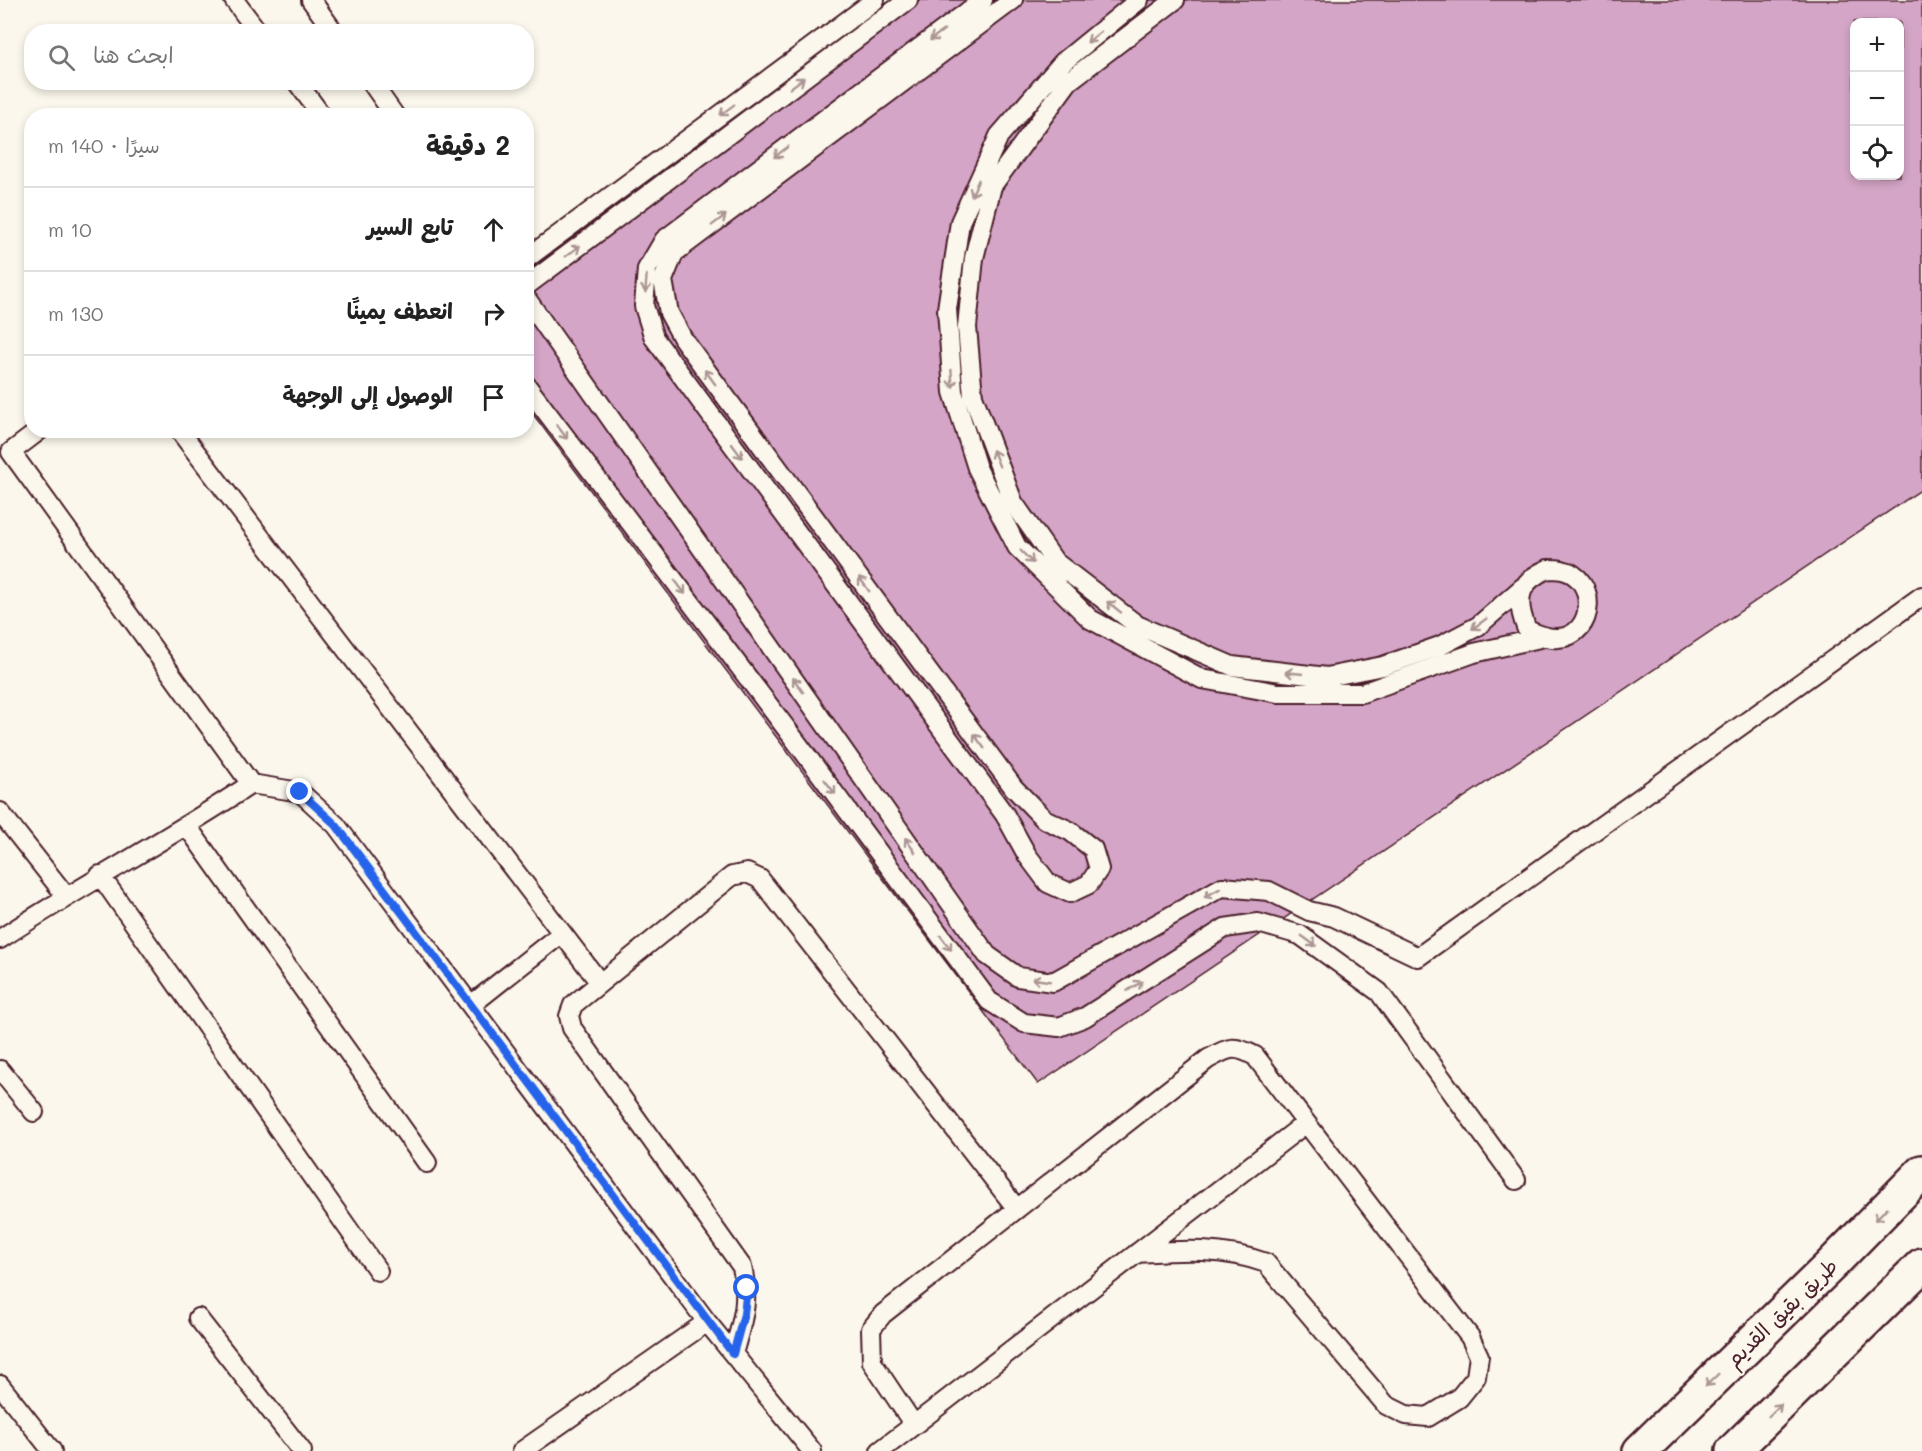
<!DOCTYPE html>
<html lang="ar">
<head>
<meta charset="utf-8">
<style>
  body { margin:0; font-family:Mali,"Playpen Sans Arabic",sans-serif; background:#f6f6f6; color:#222; direction:rtl }
  .controls { position:absolute; right:18px; top:18px; display:grid; overflow:hidden; border-radius:12px; box-shadow:0 3px 9px #0003 }
  .controls button { width:54px; height:54px; display:grid; place-items:center; padding:0; border:0; border-bottom:2px solid #e0e0e0; background:#fff; color:#222; font:30px sans-serif }
  .stop { position:absolute; width:18px; height:18px; margin:-14px; border:4px solid #2563eb; border-radius:50%; background:#fff }
  .stop.end { background:#2563eb; border-color:#fff; box-shadow:0 2px 6px #0008 }
  .list { margin:0; padding:0; list-style:none }
  h2 { display:flex; justify-content:space-between; align-items:center; height:78px; margin:0; padding:0 24px; font-size:26px }
  h2 small { font-size:20px; font-weight:400; color:#767676 }
  .list li { display:grid; grid-template-columns:39px 1fr auto; gap:18px; align-items:center; box-sizing:border-box; height:84px; padding:0 24px; border-top:2px solid #e0e0e0 }
  .list b { display:block; font-size:22px; white-space:nowrap }
  .list em { font-size:20px; font-style:normal; color:#767676 }
  .icon { flex:none; width:33px; height:33px; fill:none; stroke:currentColor; stroke-width:2; stroke-linecap:round; stroke-linejoin:round }
  .map { position:relative; flex:none; width:1922px; height:1451px; overflow:hidden; direction:ltr }
  .search { position:absolute; background:#fff; box-shadow:0 3px 9px #0003; left:24px; top:24px; width:510px; height:66px; display:flex; align-items:center; gap:15px; box-sizing:border-box; padding:0 21px; border-radius:24px; color:#767676; font-size:22px }
  .panel { position:absolute; background:#fff; box-shadow:0 3px 9px #0003; left:24px; top:108px; width:510px; height:330px; border-radius:24px; direction:rtl }
  .map>svg:first-child { display:block }
  .building { fill:#d4a5c6; stroke:#4a1f2b; stroke-width:1.5; fill-rule:evenodd }
  .lines { fill:none; stroke-linecap:round; stroke-linejoin:round }
  .lane-casing { stroke:#4a1f2b; stroke-width:22 }
  .secondary-casing { stroke:#4a1f2b; stroke-width:38 }
  .lane { stroke:#fbf7ec; stroke-width:18 }
  .secondary { stroke:#fbf7ec; stroke-width:33 }
  .oneway { stroke:#ab9695 }
  .route { stroke:#2563eb; stroke-width:8 }
  .labels { text-anchor:middle; stroke-width:4.5; stroke-linejoin:round; paint-order:stroke }
  .street-label { font-size:21px; fill:#4a1f2b; stroke:#fbf7ec }
</style>
</head>
<body>
<div class="map">
<svg width="1922" height="1451" viewBox="0 0 1922 1451">
  <rect width="100%" height="100%" fill="#fbf7ec"/>
  <filter id="ink" filterUnits="userSpaceOnUse"><feTurbulence type="fractalNoise" baseFrequency=".0167" numOctaves="2"/><feDisplacementMap in="SourceGraphic" scale="12" xChannelSelector="R" yChannelSelector="G"/><feConvolveMatrix kernelMatrix="1 2 1 2 8 2 1 2 1" color-interpolation-filters="sRGB"/></filter>
  <g filter="url(#ink)">
    <path class="building" d="M902 0H1922V489L1038 1084 526 405V272ZM1854 22H1900V176H1854Z"/>
    <g class="lines">
      <g class="lane-casing">
        <path id="lane" d="M234 0 258 32
          M311 0 334 32
          M983 0 664 240 647 269 644 306 654 338 1005 815 1027 855 1048 883 1070 893 1089 884 1099 869 1093 849 1070 831 1044 819 1014 788 683 339 669 313 663 280 674 253 1013 0
          M1139 0 1063 62 999 136 960 222 947 309 953 392 977 468 1017 547 1090 619 1202 679 1278 693H1362L1474 653 1544 637
          M1175 0 1069 81 992 186 974 258 967 327 973 396 1013 502 1055 562 1137 625 1232 666 1327 677 1383 666 1440 646 1478 626 1523 587
          M297 82 322 116
          M371 82 395 116
          M526 259 875 0
          M526 286 908 0
          M526 298 987 955 1018 977 1053 982 1222 887 1269 891 1309 911 1334 917 1418 957 1922 596
          M526 385 795 740 989 1001 1024 1023 1059 1027 1085 1017 1225 928 1258 923 1300 935 1379 992 1516 1180
          M40 430 11 452 251 784
          M179 430 600 983
          M1548 569C1553 569 1558 569 1562 570 1598 577 1596 636 1558 638 1547 639 1537 634 1527 630 1515 600 1517 582 1548 569Z
          M0 812 66 896
          M187 826 427 1163
          M100 875 378 1271
          M0 939C82 885 169 839 251 784L300 792 336 825 707 1322 812 1451
          M471 1005 562 933
          M0 1070 34 1112
          M1137 1253C1182 1250 1222 1247 1266 1263L1386 1405 1406 1415 1428 1417 1459 1398 1476 1377 1479 1356 1470 1337 1255 1056C1233 1044 1229 1048 1208 1059L883 1314 871 1329 872 1362 914 1425 1306 1123
          M198 1318 302 1451
          M733 1354C742 1321 750 1302 742 1267L572 1028 569 1016 573 1005 732 876 747 873 760 879 1017 1209
          M0 1385 52 1451
          M522 1451 707 1322
          M880 1451 914 1425"/>
      </g>
      <g class="secondary-casing">
        <path id="secondary" d="M1640 1451 1830 1266 1922 1172
          M1733 1451 1922 1265"/>
      </g>
      <use href="#lane" class="lane"/>
      <use href="#secondary" class="secondary"/>
    </g>
    <defs><path id="oneway-shaft" d="M-6 0H5M1.5-3L5.5 0L1.5 3" fill="none" stroke-width="1.6" stroke-linecap="round" stroke-linejoin="round" transform="scale(1.5)"/></defs>
    <g class="oneway">
      <use href="#oneway-shaft" transform="translate(937 35) rotate(143)"/>
      <use href="#oneway-shaft" transform="translate(1094 37) rotate(141)"/>
      <use href="#oneway-shaft" transform="translate(797 83) rotate(-37)"/>
      <use href="#oneway-shaft" transform="translate(727 110) rotate(143)"/>
      <use href="#oneway-shaft" transform="translate(781 152) rotate(143)"/>
      <use href="#oneway-shaft" transform="translate(975 188) rotate(114)"/>
      <use href="#oneway-shaft" transform="translate(719 220) rotate(-37)"/>
      <use href="#oneway-shaft" transform="translate(573 251) rotate(-37)"/>
      <use href="#oneway-shaft" transform="translate(646 284) rotate(94)"/>
      <use href="#oneway-shaft" transform="translate(710 377) rotate(-126)"/>
      <use href="#oneway-shaft" transform="translate(952 379) rotate(86)"/>
      <use href="#oneway-shaft" transform="translate(562 432) rotate(53)"/>
      <use href="#oneway-shaft" transform="translate(737 451) rotate(54)"/>
      <use href="#oneway-shaft" transform="translate(996 458) rotate(-111)"/>
      <use href="#oneway-shaft" transform="translate(1027 557) rotate(45)"/>
      <use href="#oneway-shaft" transform="translate(864 584) rotate(-126)"/>
      <use href="#oneway-shaft" transform="translate(680 587) rotate(53)"/>
      <use href="#oneway-shaft" transform="translate(1114 607) rotate(-142)"/>
      <use href="#oneway-shaft" transform="translate(1479 624) rotate(144)"/>
      <use href="#oneway-shaft" transform="translate(1294 673) rotate(-174)"/>
      <use href="#oneway-shaft" transform="translate(798 685) rotate(-125)"/>
      <use href="#oneway-shaft" transform="translate(979 741) rotate(-126)"/>
      <use href="#oneway-shaft" transform="translate(830 787) rotate(53)"/>
      <use href="#oneway-shaft" transform="translate(910 845) rotate(-125)"/>
      <use href="#oneway-shaft" transform="translate(1212 893) rotate(151)"/>
      <use href="#oneway-shaft" transform="translate(1309 941) rotate(36)"/>
      <use href="#oneway-shaft" transform="translate(946 943) rotate(53)"/>
      <use href="#oneway-shaft" transform="translate(1041 980) rotate(-172)"/>
      <use href="#oneway-shaft" transform="translate(1135 986) rotate(-32)"/>
      <use href="#oneway-shaft" transform="translate(1881 1214) rotate(134)"/>
      <use href="#oneway-shaft" transform="translate(1712 1380) rotate(136)"/>
      <use href="#oneway-shaft" transform="translate(1775 1410) rotate(-44)"/>
    </g>
  </g>
  <g class="lines" filter="url(#ink)">
    <path class="route" d="M300 792 336 825 733 1354 744 1314 747 1288"/>
  </g>
  <g class="labels">
    <g class="street-label">
      <text transform="translate(1782 1313) rotate(-44)" y="7">طريق بقيق القديم</text>
    </g>
  </g>
</svg>
<div class="controls">
<button>+</button>
<button>−</button>
<button><svg class="icon" aria-label="locate" viewBox="0 0 24 24"><circle cx="12" cy="12" r="6"/><path d="M12 2v4M12 18v4M2 12h4M18 12h4"/></svg></button>
</div>
<div class="stop" style="left:747px;top:1288px"></div>
<div class="stop end" style="left:300px;top:792px"></div>
<div class="search"><svg class="icon" aria-label="search" viewBox="0 0 24 24"><circle cx="10" cy="10" r="6"/><path d="M15 15l6 6"/></svg>ابحث هنا</div>
<section class="panel">
<h2>2 دقيقة<small>سيرًا · 140 m</small></h2>
<ul class="list">
<li><svg class="icon" aria-label="ahead" viewBox="0 0 24 24"><path d="M12 20V5M6 11l6-6 6 6"/></svg><div><b>تابع السير</b></div><em>10 m</em></li>
<li><svg class="icon" aria-label="right" viewBox="0 0 24 24"><path d="M7 20v-9h11M14 6l5 5-5 5"/></svg><div><b>انعطف يمينًا</b></div><em>130 m</em></li>
<li><svg class="icon" aria-label="arrive" viewBox="0 0 24 24"><path d="M6 21V4h12l-3 4 3 4H6"/></svg><div><b>الوصول إلى الوجهة</b></div></li>
</ul>
</section>
</div>
</body>
</html>
